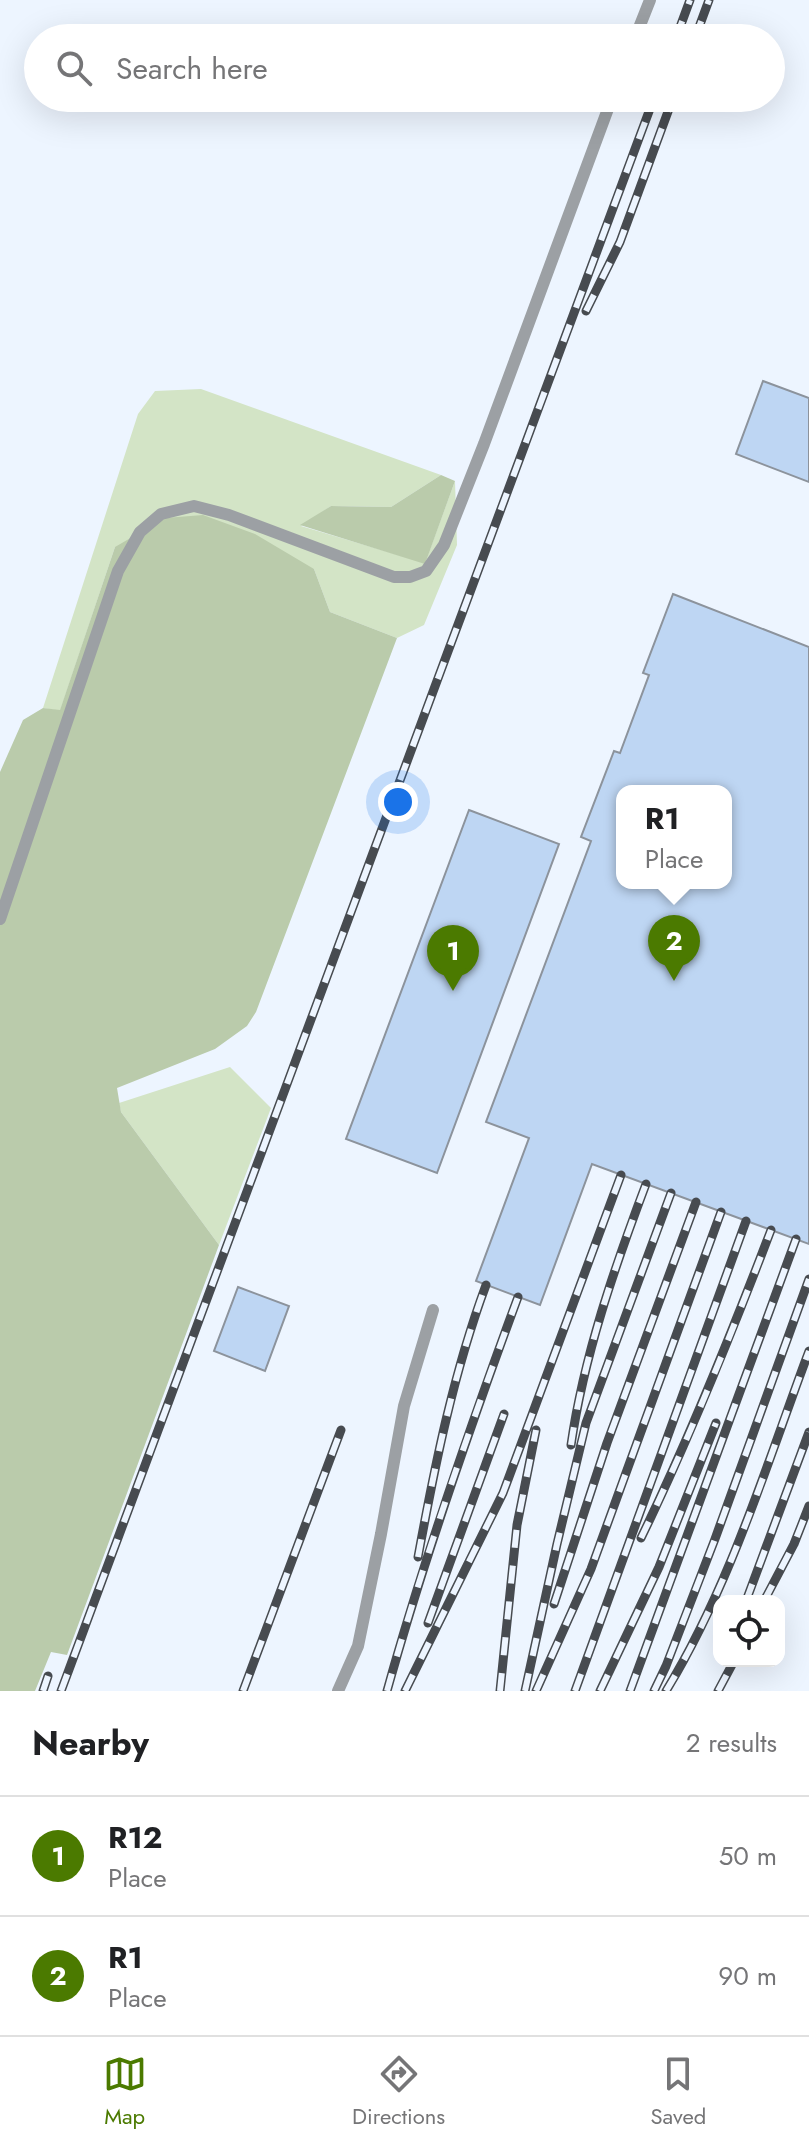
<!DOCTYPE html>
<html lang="en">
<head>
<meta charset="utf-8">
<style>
  body { margin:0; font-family:Jost,sans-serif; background:#f6f6f6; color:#202124 }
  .controls { position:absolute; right:24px; bottom:24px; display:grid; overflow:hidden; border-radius:16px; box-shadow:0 8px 32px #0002 }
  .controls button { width:72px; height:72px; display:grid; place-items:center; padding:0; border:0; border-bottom:2px solid #e0e0e0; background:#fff; color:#202124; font:40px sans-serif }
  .you { position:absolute; left:398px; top:802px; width:28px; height:28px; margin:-20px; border:6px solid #fff; border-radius:50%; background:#1a73e8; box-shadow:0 0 0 12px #1a73e833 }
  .badge { display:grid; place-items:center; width:52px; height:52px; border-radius:50%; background:#4b7a00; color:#fff; font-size:26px; font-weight:700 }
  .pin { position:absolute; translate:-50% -66px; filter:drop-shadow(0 2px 4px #0008) }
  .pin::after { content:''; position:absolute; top:42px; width:28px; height:24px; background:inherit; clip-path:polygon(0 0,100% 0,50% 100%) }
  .popup { position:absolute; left:616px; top:785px; width:116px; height:104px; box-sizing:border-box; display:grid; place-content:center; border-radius:16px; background:#fff; filter:drop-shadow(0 2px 6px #0005); font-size:26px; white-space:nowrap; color:#757577 }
  .popup b { font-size:30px; color:#202124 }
  .popup::after { content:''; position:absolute; left:50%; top:100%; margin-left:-16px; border:16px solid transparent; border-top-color:#fff }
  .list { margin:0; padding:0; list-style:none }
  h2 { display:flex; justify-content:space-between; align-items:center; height:104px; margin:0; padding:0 32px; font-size:34px }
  h2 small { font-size:26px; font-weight:400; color:#757577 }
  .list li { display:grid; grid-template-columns:52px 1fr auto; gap:24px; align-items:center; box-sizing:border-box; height:120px; padding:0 32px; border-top:2px solid #e0e0e0 }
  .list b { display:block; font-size:30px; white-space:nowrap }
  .list p { margin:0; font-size:26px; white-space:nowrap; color:#757577 }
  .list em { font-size:26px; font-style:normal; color:#757577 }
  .icon { flex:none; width:44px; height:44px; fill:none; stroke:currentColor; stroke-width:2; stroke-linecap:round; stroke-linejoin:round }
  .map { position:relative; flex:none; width:809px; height:1691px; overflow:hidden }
  .search { position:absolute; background:#fff; box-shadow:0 8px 32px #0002; left:24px; right:24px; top:24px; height:88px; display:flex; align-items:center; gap:20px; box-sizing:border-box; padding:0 28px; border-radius:44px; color:#757577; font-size:30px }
  .sheet { height:344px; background:#fff }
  nav { display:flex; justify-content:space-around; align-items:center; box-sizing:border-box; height:112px; border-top:2px solid #e0e0e0; background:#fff; font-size:22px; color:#757577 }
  nav a { display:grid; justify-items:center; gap:4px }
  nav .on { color:#4b7a00 }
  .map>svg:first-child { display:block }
  .green { fill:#d3e4c6 }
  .forest { fill:#bacbab }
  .building { fill:#bed6f3; stroke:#8c939c; stroke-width:2; fill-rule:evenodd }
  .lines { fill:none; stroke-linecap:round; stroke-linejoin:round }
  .service { stroke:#9ca0a4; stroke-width:12 }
  .rail-casing { stroke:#474b50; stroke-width:9 }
  .rail { stroke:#edf5ff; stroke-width:6; stroke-dasharray:18; stroke-linecap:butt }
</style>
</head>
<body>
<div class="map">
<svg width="809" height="1691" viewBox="0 0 809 1691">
  <rect width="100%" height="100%" fill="#edf5ff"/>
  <path class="green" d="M201 389 441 475 391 507 331 506 301 526 425 563 455 481 457 545 424 625 397 638 330 612 314 569 115 547 60 711 43 708 138 414 155 391Z
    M230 1067 271 1108 219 1245 121 1112 119 1103Z"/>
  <path class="forest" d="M441 475 455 481 425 564 300 525 331 506 391 507Z
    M203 515 255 534 314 569 330 612 397 638 256 1012 247 1026 215 1049 117 1088 121 1112 219 1245 67 1655 51 1652 35 1691H0V772L23 720 43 708 60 710 115 547 165 518Z"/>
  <path class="building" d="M763 381 809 398V482L736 454Z
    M673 594 809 647V1244L592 1164 540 1305 476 1281 529 1138 486 1122 591 841 581 837 614 751 620 753 649 675 643 673ZM622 791H726V883H622Z
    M469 810 559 844 437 1173 346 1139Z
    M238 1287 289 1306 265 1371 214 1351Z"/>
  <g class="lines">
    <path class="service" d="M635 38 650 0
      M0 919 118 571 140 532 161 514 194 506 229 515 394 577H410L426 571 444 545 484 444 612 98
      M338 1691 358 1646 381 1534 404 1406 433 1310"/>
    <g class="rail-casing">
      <path id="rail" d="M676 38 690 0
        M695 38 709 0
        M586 311 620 242 673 98
        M571 1445C584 1355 614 1269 646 1184
        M641 1538C690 1437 731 1335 771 1230
        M418 1557C435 1465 453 1374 486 1285
        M746 1601 809 1432
        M764 1601 794 1544 809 1506
        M554 1604 607 1443 696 1202
        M428 1623 504 1414
        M43 1691 48 1676
        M61 1691 654 98
        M243 1691 341 1430
        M387 1691C424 1558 470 1427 518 1297
        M405 1691 503 1493 621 1175
        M500 1691 517 1525 536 1430
        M525 1691 557 1544 586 1423 671 1193
        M536 1691 591 1569 721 1212
        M575 1691 746 1221
        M600 1691 659 1567 716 1423
        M630 1691 796 1239
        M654 1691 666 1666 715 1539 809 1279
        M666 1691C730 1586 766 1466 809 1351
        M718 1691 734 1661"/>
    </g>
    <use href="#rail" class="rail"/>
  </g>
</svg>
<div class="controls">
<button><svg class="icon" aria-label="locate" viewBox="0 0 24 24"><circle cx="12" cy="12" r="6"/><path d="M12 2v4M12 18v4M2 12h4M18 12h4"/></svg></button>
</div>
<div class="you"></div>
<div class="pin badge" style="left:453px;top:991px">1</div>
<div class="pin badge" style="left:674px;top:981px">2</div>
<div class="popup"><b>R1</b>Place</div>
<div class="search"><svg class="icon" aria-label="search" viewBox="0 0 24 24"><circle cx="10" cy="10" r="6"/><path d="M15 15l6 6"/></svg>Search here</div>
</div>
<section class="sheet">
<h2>Nearby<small>2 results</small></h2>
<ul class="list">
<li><span class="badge">1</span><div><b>R12</b><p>Place</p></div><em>50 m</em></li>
<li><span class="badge">2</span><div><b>R1</b><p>Place</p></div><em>90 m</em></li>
</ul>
</section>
<nav>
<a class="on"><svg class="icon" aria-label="map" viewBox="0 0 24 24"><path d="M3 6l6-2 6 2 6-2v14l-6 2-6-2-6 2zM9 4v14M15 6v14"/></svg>Map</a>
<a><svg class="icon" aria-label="directions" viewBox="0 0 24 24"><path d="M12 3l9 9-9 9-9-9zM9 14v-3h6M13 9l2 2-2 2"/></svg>Directions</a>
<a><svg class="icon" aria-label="saved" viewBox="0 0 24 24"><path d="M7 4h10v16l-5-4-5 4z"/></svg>Saved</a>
</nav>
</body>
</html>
